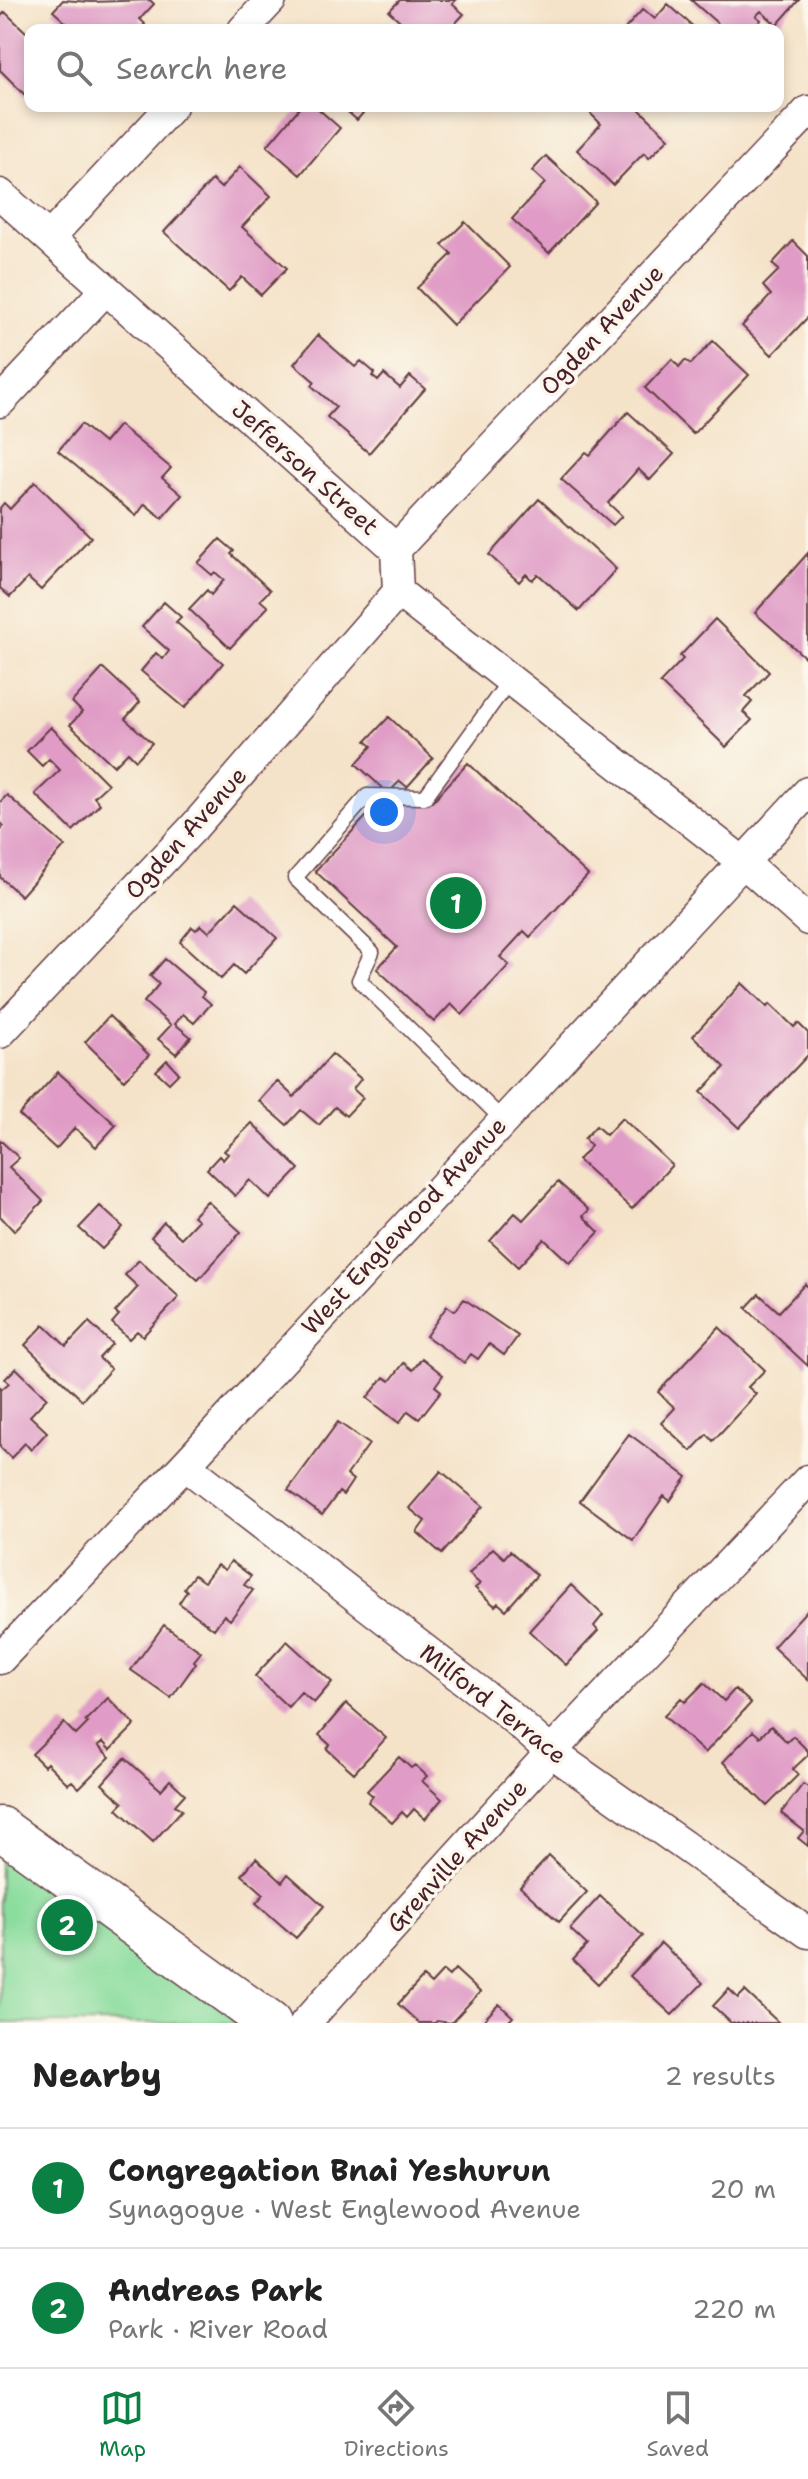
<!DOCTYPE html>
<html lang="en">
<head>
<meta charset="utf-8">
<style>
  body { margin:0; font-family:"Shantell Sans",sans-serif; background:#f6f6f6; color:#222 }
  .you { position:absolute; left:384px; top:812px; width:28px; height:28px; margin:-20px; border:6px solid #fff; border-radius:50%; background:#1a73e8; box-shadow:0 0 0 12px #1a73e833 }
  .badge { display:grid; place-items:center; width:52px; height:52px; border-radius:50%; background:#0b8043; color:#fff; font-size:26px; font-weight:700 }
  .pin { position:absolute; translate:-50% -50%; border:4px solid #fff; box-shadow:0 2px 8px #0006 }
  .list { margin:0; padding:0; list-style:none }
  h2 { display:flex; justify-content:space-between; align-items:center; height:104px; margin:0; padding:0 32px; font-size:34px }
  h2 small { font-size:26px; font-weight:400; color:#767676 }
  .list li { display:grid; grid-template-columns:52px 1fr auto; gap:24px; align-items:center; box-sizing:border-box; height:120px; padding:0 32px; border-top:2px solid #e0e0e0 }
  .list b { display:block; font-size:30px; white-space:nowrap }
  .list p { margin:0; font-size:26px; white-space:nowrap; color:#767676 }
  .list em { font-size:26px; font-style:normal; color:#767676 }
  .icon { flex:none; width:44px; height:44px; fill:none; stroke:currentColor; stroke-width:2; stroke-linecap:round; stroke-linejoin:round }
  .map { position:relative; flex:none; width:808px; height:2023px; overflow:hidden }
  .search { position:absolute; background:#fff; box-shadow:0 4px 12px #0003; left:24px; right:24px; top:24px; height:88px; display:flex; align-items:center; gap:20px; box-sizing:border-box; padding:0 28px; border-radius:16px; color:#767676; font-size:30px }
  .sheet { height:344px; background:#fff }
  nav { display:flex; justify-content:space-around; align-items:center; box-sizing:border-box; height:112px; border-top:2px solid #e0e0e0; background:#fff; font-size:22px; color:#767676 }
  nav a { display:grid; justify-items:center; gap:4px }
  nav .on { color:#0b8043 }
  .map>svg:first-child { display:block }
  .green { fill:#8bdd9e; stroke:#6a7e64; stroke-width:2 }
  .building { fill:#e09cc6 }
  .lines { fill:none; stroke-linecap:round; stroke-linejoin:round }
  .lane-casing { stroke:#643c43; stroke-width:17 }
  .street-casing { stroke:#643c43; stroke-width:33 }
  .secondary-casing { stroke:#643c43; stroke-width:45 }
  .lane { stroke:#fff; stroke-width:14 }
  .street { stroke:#fff; stroke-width:30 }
  .secondary { stroke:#fff; stroke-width:42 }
  .labels { text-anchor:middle; stroke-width:7; stroke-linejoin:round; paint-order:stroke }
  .street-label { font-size:24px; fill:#4a1f2b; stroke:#fbf7ec }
</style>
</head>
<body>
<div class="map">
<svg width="808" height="2023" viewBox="0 0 808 2023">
  <rect width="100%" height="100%" fill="#fbf7ec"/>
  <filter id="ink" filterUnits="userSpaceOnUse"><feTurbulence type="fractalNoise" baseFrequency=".0125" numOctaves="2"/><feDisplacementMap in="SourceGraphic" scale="16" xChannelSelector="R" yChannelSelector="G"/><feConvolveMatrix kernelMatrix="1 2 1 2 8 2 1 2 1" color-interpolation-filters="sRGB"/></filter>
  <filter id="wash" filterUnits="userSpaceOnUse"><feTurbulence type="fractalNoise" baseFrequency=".006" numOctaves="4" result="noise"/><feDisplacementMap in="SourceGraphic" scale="32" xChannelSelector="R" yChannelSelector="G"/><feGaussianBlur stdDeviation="1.8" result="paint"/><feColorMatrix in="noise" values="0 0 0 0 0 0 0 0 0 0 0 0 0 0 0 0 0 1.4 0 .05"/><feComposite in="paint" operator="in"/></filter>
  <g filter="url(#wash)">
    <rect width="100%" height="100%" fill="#f5e3c9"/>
    <path class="green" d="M0 1828 270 2023H0Z"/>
    <g id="blocks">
      <path class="building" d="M63 0 91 2 150 0 154 4 140 19 145 24 140 30H74L53 11Z
        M400 0H456L452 4 464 14 452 27 455 30H410L389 11Z
        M691 0H799L777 25 761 11 756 16 761 20 753 30H725Z
        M668 4 697 30H624L643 9 655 19Z
        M5 12 30 36V94L27 97 0 70V17Z
        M301 106H315L340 128 300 175 267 146Z
        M341 106H369L357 120Z
        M594 106H636L669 138 649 158 644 153 613 185 577 150 601 124 589 112Z
        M546 156 596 202 549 253 512 219 545 183 532 171Z
        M240 167 271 196 242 227 287 268 261 295 242 277 229 291 164 232 212 180 221 188Z
        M465 222 510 267 453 325 417 288 452 254 442 245Z
        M793 241 808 256V317L772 355 742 326 771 295 763 286 779 270 772 264Z
        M318 335 355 367 361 361 375 373 372 376 378 381 384 374 400 388 410 376 425 389 369 453 327 417 336 407 312 386 315 382 294 364Z
        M713 341 749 375 693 434 645 388 672 359 679 367 685 360 691 364Z
        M628 412 674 454 650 480 638 469 608 503 622 516 613 525 561 479 586 452 590 455Z
        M81 424 104 443 119 425 171 468 162 478 182 495 162 518 145 504 136 516 58 451Z
        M35 482 91 537 41 590 28 578 10 597 0 588V508L4 503 10 509Z
        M539 499 616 569 579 611 538 574 532 580 526 574 519 582 489 555Z
        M220 539 234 551 231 554 270 590 260 600 268 607 230 648 189 609 207 590 211 595 224 580 215 572 212 575 198 563Z
        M808 553V660L755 613Z
        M164 602 181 617 176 622 223 663 185 708 141 671 156 653 163 659 169 651 142 627Z
        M715 619 769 672 746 696 752 702 743 712 752 720 726 747 660 683 683 659 680 656Z
        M103 668 140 702 125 719 152 743 136 760 128 752 114 766 70 725 82 712 72 702Z
        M389 717 433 758 407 787 400 781 388 793 356 764 372 746 366 741Z
        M51 727 108 784 94 797 100 804 73 831 35 794 60 770 49 759 42 766 27 751Z
        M468 763 588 875 530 937 524 931 500 957 509 965 462 1015 451 1004 434 1022 377 969 397 947 315 871 378 804 432 802Z
        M7 795 65 846 21 896 0 877V830L4 826 0 822V802Z
        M237 902 277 938 244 974 234 965 221 979 180 942 192 927 196 930 201 925 209 932Z
        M165 959 204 992 202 996 211 1004 194 1023 183 1014 175 1024 191 1037 176 1054 158 1039 171 1025 144 1002 159 984 150 976Z
        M742 983 767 1007 770 1004 794 1027 798 1023 808 1033V1055L739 1128 701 1092 725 1067 693 1036Z
        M109 1016 149 1055 124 1080 85 1042Z
        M332 1054 361 1079 353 1089 363 1098 346 1116 335 1107 319 1125 301 1110 287 1125 259 1101 277 1081 294 1097Z
        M167 1060 179 1073 169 1083 156 1071Z
        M58 1072 116 1125 96 1147 75 1128 56 1149 19 1115Z
        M622 1118 672 1165 632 1209 578 1160 591 1146 584 1139 596 1126 606 1135Z
        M252 1123 299 1169 270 1199 250 1180 235 1196 207 1169 219 1156 223 1160 228 1154 224 1151Z
        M0 1140 19 1158 9 1167 43 1201 14 1231 0 1216Z
        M558 1182 589 1210 583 1216 599 1232 570 1263 544 1239 518 1267 490 1241 515 1213 523 1220Z
        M207 1201 241 1232 198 1280 151 1237 164 1222 181 1238 198 1220 193 1216Z
        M100 1206 123 1227 102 1249 79 1228Z
        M139 1260 179 1297 143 1336 137 1331 129 1339 112 1323 119 1315 115 1312 138 1287 125 1275Z
        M805 1284 808 1287V1366L746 1308 759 1294 779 1312Z
        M464 1299 518 1336 504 1355 489 1344 478 1359 471 1354 464 1363 426 1336 447 1306 455 1311Z
        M89 1322 112 1344 99 1358 111 1369 82 1400 25 1345 44 1325 66 1346Z
        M719 1327 765 1370 748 1387 756 1394 713 1441 707 1434 691 1451 661 1423 675 1408 658 1392Z
        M422 1358 443 1375 435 1386 441 1391 419 1419 408 1411 399 1423 367 1398 384 1377 390 1381 404 1363 413 1370Z
        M16 1368 47 1398 30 1416 47 1432 31 1450 25 1443 11 1458 0 1447V1387L2 1389 9 1383 5 1379Z
        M338 1422 369 1444 347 1475 353 1480 343 1495 339 1492 322 1515 288 1490Z
        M629 1434 687 1477 670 1501 664 1496 633 1540 580 1501Z
        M441 1471 483 1506 442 1554 417 1532 425 1521 409 1508Z
        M493 1548 504 1558 510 1551 537 1575 506 1610 498 1603 495 1606 475 1588 480 1584 469 1574Z
        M231 1561 251 1576 244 1585 253 1590 230 1620 224 1615 214 1629 179 1603 187 1591 184 1588 194 1575 204 1582 217 1565 225 1570Z
        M571 1585 603 1615 594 1626 598 1631 566 1665 529 1631Z
        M808 1609V1680L773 1647Z
        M164 1625 201 1652 194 1661 196 1663 171 1698 131 1670Z
        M287 1641 332 1682 314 1703 301 1692 288 1707 255 1676Z
        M704 1683 724 1701 735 1689 751 1703 705 1753 664 1716 681 1698 685 1702Z
        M108 1698 135 1725 110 1750 103 1742 98 1746 110 1757 79 1788 72 1781 68 1784 47 1763 44 1766 32 1754 64 1723 76 1735 88 1723 85 1721Z
        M346 1703 386 1738 354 1773 327 1749 330 1745 319 1735Z
        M771 1726 787 1742 793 1736 808 1751V1755L793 1769 798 1775 767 1806 723 1762 753 1731 760 1737Z
        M399 1757 411 1768 415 1765 427 1776 422 1781 442 1799 425 1819 414 1809 407 1817 402 1812 392 1823 368 1802 373 1796 367 1791Z
        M125 1758 161 1790 170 1780 185 1794 175 1805 182 1810 153 1842 117 1809 123 1803 102 1784Z
        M803 1784 808 1787V1846L798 1838 804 1831 781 1813Z
        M549 1856 587 1892 559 1922 520 1887Z
        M256 1858 282 1882 288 1874 324 1906 296 1938 256 1903 264 1894 242 1875Z
        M600 1896 643 1936 598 1984 573 1960 587 1945 570 1929Z
        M661 1943 703 1983 672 2015 630 1976Z
        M455 1969 480 1992 451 2023 437 2021 435 2023H419L398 2004 423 1977 431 1984 443 1971 449 1976Z
        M729 1989 738 1998 745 1991 779 2023H731L713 2006Z
        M499 2004 513 2017 507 2023H481Z"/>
    </g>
  </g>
  <g filter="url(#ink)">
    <use href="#blocks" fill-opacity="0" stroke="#643c43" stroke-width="2"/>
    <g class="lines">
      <g class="lane-casing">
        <path id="lane" d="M503 1120 359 980 372 952 295 878 367 796 425 797 509 681"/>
      </g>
      <g class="street-casing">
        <path id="street" d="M243 30 271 0
          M0 194 396 549 398 592 743 862 808 920
          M49 238 172 106
          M0 402 106 289
          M396 549 808 111
          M0 1033 194 827 398 592
          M185 1465 507 1713 551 1752 808 1933
          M0 1659 185 1465 808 792
          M305 2023 551 1752 808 1480"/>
      </g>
      <g class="secondary-casing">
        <path id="secondary" d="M0 1828 270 2023"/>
      </g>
      <use href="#lane" class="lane"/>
      <use href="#street" class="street"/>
      <use href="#secondary" class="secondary"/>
    </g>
  </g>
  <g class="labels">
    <g class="street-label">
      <text transform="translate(602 330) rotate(-47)" y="8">Ogden Avenue</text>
      <text transform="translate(305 468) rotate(42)" y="8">Jefferson Street</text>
      <text transform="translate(186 833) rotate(-48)" y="8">Ogden Avenue</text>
      <text transform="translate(404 1226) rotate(-47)" y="8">West Englewood Avenue</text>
      <text transform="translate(493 1704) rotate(38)" y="8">Milford Terrace</text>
      <text transform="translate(457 1856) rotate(-48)" y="8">Grenville Avenue</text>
    </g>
  </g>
</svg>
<div class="you"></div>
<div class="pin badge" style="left:456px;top:903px">1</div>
<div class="pin badge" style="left:67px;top:1925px">2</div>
<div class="search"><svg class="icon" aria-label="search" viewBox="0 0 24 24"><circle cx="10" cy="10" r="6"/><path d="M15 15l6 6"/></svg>Search here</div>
</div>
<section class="sheet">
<h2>Nearby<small>2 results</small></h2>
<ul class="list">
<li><span class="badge">1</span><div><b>Congregation Bnai Yeshurun</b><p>Synagogue · West Englewood Avenue</p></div><em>20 m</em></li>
<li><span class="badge">2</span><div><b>Andreas Park</b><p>Park · River Road</p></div><em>220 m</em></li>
</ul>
</section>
<nav>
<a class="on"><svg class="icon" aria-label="map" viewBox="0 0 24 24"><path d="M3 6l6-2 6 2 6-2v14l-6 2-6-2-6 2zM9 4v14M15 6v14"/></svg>Map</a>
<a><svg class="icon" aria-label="directions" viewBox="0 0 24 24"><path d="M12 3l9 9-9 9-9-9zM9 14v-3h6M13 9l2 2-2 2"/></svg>Directions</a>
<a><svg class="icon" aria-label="saved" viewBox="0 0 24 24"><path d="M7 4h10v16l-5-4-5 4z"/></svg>Saved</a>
</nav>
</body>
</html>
